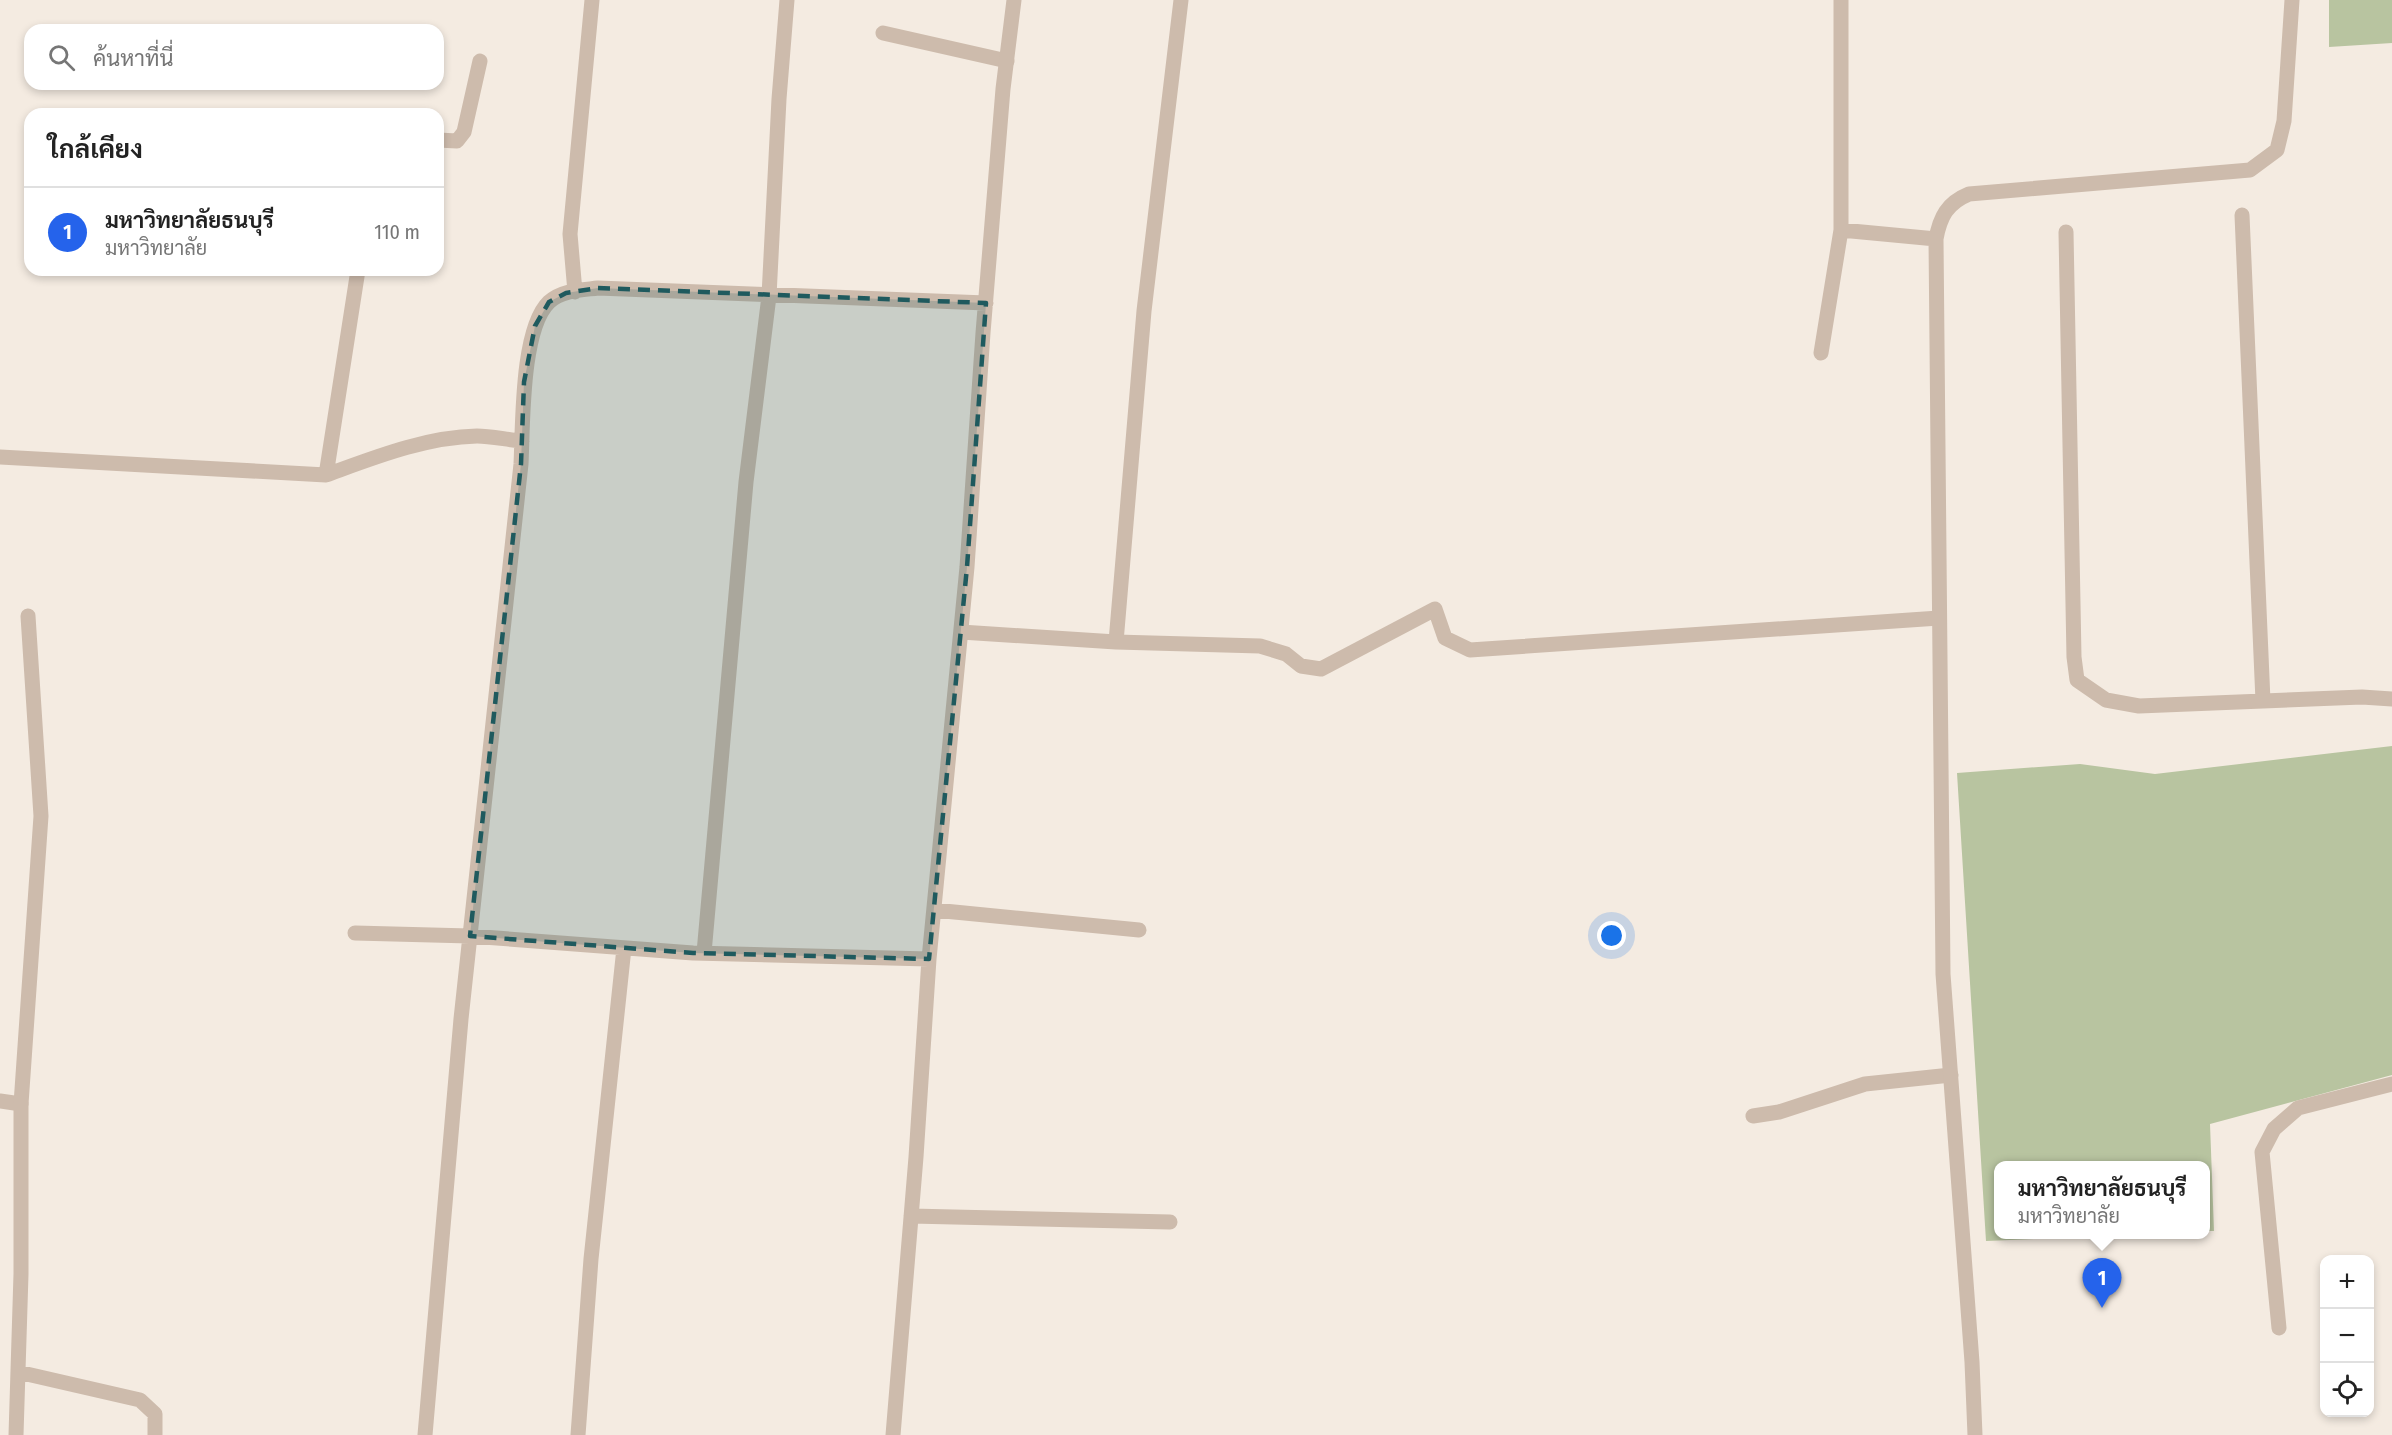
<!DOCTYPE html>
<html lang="th">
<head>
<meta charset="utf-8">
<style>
  body { margin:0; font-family:"Fira Sans Condensed",Sarabun,sans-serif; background:#f6f6f6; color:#222 }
  .controls { position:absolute; right:18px; bottom:18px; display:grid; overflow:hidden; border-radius:12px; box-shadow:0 3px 9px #0003 }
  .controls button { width:54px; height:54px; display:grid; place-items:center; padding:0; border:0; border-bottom:2px solid #e0e0e0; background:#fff; color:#222; font:30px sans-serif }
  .you { position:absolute; left:1612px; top:936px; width:21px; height:21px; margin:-15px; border:4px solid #fff; border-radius:50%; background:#1a73e8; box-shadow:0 0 0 9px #1a73e833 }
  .badge { display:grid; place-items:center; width:39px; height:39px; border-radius:50%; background:#2563eb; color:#fff; font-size:20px; font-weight:700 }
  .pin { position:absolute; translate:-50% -50px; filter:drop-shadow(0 2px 3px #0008) }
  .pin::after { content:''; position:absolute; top:32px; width:21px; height:18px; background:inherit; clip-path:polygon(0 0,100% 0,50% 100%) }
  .popup { position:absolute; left:1994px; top:1161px; width:216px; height:78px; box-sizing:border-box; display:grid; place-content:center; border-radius:12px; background:#fff; filter:drop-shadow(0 2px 4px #0005); font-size:20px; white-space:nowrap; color:#767676 }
  .popup b { font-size:22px; color:#222 }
  .popup::after { content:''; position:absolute; left:50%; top:100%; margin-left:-12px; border:12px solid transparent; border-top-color:#fff }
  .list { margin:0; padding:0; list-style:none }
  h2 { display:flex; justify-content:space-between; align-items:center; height:78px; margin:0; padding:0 24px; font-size:26px }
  h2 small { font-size:20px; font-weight:400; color:#767676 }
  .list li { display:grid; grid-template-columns:39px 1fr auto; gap:18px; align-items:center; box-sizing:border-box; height:90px; padding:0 24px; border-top:2px solid #e0e0e0 }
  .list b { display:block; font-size:22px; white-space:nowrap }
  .list p { margin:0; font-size:20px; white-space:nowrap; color:#767676 }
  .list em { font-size:20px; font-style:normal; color:#767676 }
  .icon { flex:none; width:33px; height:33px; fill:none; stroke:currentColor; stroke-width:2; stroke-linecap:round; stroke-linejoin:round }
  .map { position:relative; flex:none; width:2392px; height:1435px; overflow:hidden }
  .search { position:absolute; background:#fff; box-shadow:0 3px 9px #0003; left:24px; top:24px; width:420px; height:66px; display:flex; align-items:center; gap:15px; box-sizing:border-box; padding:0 21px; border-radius:18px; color:#767676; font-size:22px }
  .panel { position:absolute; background:#fff; box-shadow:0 3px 9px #0003; left:24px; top:108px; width:420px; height:168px; border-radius:18px }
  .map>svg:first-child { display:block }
  .green { fill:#b8c4a0 }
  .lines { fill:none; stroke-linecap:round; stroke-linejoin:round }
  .lane { stroke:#cdbbac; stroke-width:15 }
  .street { stroke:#cdbbac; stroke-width:15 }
  .marked { fill:#1f5a5e; fill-opacity:0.2; stroke:#1f5a5e; stroke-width:4.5; stroke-dasharray:12 8; stroke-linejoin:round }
</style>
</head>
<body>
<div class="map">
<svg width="2392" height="1435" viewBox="0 0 2392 1435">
  <rect width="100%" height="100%" fill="#f4ebe1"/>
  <path class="green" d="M2329 0H2392V43L2329 47Z
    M2392 746V1075L2210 1124 2214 1231H2206V1166H1998V1234L2128 1235 1986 1241 1957 773 2080 764 2155 774Z"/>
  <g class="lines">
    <path class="lane" d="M883 33 1007 61
      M0 1101 21 1104
      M1753 1116 1779 1112 1865 1084 1951 1075"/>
    <path class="street" d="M438 140 457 141 464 132 480 61
      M2242 215 2263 701
      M1841 230 1936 239
      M2066 232 2074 657 2077 680 2106 700 2139 706 2362 697 2392 699
      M575 292 570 234 592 0
      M1821 353 1841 230V0
      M0 457 326 475C373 458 425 437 477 436 491 436 508 440 522 441
      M326 475 358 270
      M961 632 1116 642 1260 646 1286 654 1301 666 1321 669 1435 609 1445 638 1470 650 1939 618
      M1116 642 1144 311 1181 0
      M934 910 1139 930
      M355 933 470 936 693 953 929 959
      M704 953 746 482 769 296 779 99 787 0
      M911 1216 1170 1222
      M2279 1328 2262 1152 2274 1129 2298 1108 2392 1084
      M18 1372 140 1400 155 1414V1435
      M16 1435 21 1274V1104L41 816 28 616
      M425 1435 461 1019 521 464C523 425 521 329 549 302 562 290 582 290 598 288L986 303
      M578 1435 591 1259 624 948
      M893 1435 916 1157 929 959 967 567 983 333 1003 89 1014 0
      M1975 1435 1972 1362 1943 974 1936 239C1940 217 1947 203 1969 194L2250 170 2277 150 2284 121 2292 0"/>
  </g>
  <path class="marked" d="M598 288 986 303 967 567 929 959 693 953 470 936 521 464 524 382 535 326 549 302 566 293Z"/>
</svg>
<div class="controls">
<button>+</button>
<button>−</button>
<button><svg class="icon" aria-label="locate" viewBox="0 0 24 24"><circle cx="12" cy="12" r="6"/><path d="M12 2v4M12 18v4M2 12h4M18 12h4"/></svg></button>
</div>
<div class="you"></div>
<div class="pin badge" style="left:2102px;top:1308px">1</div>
<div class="popup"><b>มหาวิทยาลัยธนบุรี</b>มหาวิทยาลัย</div>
<div class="search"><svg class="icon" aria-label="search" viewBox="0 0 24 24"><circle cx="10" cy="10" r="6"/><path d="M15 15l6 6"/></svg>ค้นหาที่นี่</div>
<section class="panel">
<h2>ใกล้เคียง<small></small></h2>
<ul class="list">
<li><span class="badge">1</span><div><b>มหาวิทยาลัยธนบุรี</b><p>มหาวิทยาลัย</p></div><em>110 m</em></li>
</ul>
</section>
</div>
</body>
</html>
